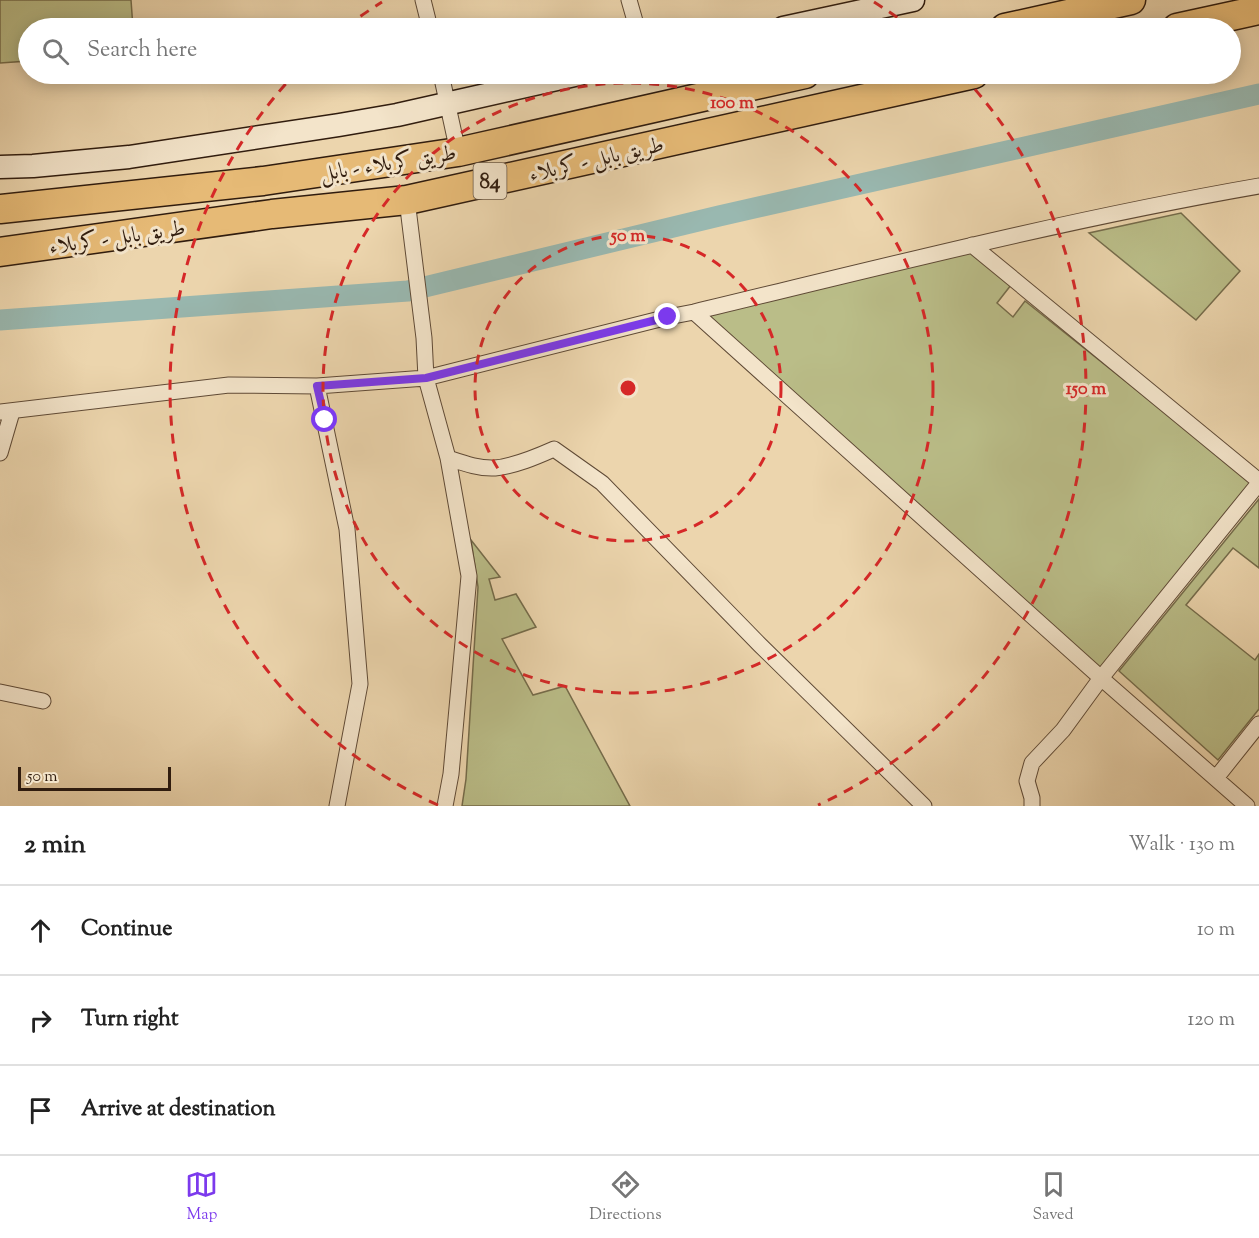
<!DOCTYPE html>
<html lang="en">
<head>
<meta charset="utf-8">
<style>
  body { margin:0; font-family:"Sorts Mill Goudy",Amiri,serif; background:#f6f6f6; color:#222 }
  .scale { position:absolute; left:18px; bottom:15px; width:153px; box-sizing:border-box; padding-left:6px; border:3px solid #301c0e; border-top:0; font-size:16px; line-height:21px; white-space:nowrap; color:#301c0e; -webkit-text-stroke:4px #f3e4ca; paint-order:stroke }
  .stop { position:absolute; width:18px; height:18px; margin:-14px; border:4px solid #7c3aed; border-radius:50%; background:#fff }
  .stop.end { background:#7c3aed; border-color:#fff; box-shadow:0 2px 6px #0008 }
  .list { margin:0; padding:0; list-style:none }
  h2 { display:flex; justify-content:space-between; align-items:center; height:78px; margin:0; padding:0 24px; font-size:26px }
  h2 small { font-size:20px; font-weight:400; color:#767676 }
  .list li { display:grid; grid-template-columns:39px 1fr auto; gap:18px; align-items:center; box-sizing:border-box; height:90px; padding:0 24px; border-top:2px solid #e0e0e0 }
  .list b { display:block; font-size:22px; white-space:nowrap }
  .list em { font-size:20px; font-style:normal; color:#767676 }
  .icon { flex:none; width:33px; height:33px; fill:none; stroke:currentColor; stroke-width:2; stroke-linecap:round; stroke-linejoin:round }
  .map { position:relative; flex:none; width:1259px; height:806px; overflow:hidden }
  .search { position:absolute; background:#fff; box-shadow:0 3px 15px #0003; left:18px; right:18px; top:18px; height:66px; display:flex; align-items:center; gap:15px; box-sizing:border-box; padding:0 21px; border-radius:33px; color:#767676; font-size:22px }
  .sheet { height:348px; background:#fff }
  nav { display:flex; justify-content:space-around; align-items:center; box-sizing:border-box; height:84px; border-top:2px solid #e0e0e0; background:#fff; font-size:16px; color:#767676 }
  nav a { display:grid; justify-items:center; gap:3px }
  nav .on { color:#7c3aed }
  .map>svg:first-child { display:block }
  .green { fill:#babd88; stroke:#756c4b; stroke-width:1.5 }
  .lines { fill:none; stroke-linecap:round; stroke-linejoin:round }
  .canal { stroke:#99b8b0; stroke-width:21 }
  .street-casing { stroke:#5f4a36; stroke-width:17 }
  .secondary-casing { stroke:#301c0e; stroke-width:25 }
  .highway-casing { stroke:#301c0e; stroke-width:31 }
  .street { stroke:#f3e4ca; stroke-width:15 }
  .secondary { stroke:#f3e4ca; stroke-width:22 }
  .highway { stroke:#e6ba76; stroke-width:28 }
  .route { stroke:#7c3aed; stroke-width:8 }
  .ring { fill:none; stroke:#d62828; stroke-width:3; stroke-dasharray:10 8 }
  .labels { text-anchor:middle; stroke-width:6; stroke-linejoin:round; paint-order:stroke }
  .shield { fill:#f3e4ca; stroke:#6a5846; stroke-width:1.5 }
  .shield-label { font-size:21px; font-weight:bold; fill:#301c0e }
  .street-label { font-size:22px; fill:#301c0e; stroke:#f3e4ca }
  .centre { fill:#d62828; stroke:#f3e4ca; stroke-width:3 }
  .ring-label { font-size:18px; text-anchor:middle; font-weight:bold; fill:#d62828; stroke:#f3e4ca; stroke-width:6; stroke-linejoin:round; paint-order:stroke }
</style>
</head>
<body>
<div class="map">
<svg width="1259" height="806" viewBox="0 0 1259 806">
  <rect width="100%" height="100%" fill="#ecd5ad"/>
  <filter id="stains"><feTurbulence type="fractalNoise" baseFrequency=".00333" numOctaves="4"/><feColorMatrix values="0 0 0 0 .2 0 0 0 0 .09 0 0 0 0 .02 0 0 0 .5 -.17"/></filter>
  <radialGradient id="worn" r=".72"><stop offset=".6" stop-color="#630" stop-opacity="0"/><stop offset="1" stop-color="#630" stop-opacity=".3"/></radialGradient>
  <path class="green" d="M0 0H131L133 28H28V61L0 63Z
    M1181 213 1240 271 1196 320 1089 233Z
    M971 249 1011 285 997 303 1013 317 1025 301 1253 483 1101 673 704 315Z
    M1259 499V568L1233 548 1186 605 1255 660 1259 654V709L1218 760 1119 671Z
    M471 540 500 577 489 579 495 600 516 594 536 627 502 639 533 695 565 686 630 806H462L466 779 478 587Z"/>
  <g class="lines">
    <path class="canal" d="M0 320 408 291 719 216 1259 94"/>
    <g class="street-casing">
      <path id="street" d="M423 0 430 28
        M629 0 637 28
        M441 74 458 152
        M407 200 424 338 426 378 448 458 469 576 451 774 445 806
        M972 245 1259 481
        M694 312 1101 678 1247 806
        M317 386 347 529 360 684 337 806
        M0 412 229 385 317 386 426 378 668 317 694 312C881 267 1069 219 1259 186
        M0 453 12 412
        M448 458C463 463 479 469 495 468 515 466 536 457 554 449L602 483 760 645 924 806
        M0 692 43 701
        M1216 778 1259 724
        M1032 806V798L1027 781 1032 763 1063 730 1101 678 1259 483"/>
    </g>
    <g class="secondary-casing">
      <path id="secondary" d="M783 28 913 0
        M0 167 33 166 129 157 339 125 397 115 579 74"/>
    </g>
    <g class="highway-casing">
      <path id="highway" d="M1005 28 1131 0
        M1177 28 1259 10
        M0 209 263 181 458 152 805 74
        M0 252 272 214 407 200 974 74"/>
    </g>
    <use href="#street" class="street"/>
    <use href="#secondary" class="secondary"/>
    <use href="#highway" class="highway"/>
  </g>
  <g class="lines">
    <path class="route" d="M325 420 317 386 426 378 668 317"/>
  </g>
  <g class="ring">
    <circle cx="628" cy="388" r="153"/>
    <circle cx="628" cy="388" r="305"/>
    <path d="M438 805A458 458 0 0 1 293 76M346 27A458 458 0 0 1 382 2M874 2A458 458 0 0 1 910 27M963 76A458 458 0 0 1 818 805"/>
  </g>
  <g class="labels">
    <rect class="shield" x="473.5" y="163" width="33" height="36" rx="4.5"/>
    <g class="shield-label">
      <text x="490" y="188">84</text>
    </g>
    <g class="street-label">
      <text transform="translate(596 158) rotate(-13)" y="8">طريق بابل - كربلاء</text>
      <text transform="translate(388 162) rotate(-9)" y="8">طريق كربلاء - بابل</text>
      <text transform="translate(117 236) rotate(-8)" y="8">طريق بابل - كربلاء</text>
    </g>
  </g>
  <circle cx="628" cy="388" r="9" class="centre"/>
  <g class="ring-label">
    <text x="732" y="108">100 m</text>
    <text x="628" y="241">50 m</text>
    <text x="1086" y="394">150 m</text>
  </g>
  <rect width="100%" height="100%" filter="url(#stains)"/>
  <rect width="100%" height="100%" fill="url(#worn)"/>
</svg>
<div class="scale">50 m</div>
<div class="stop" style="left:325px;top:420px"></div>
<div class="stop end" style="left:668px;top:317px"></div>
<div class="search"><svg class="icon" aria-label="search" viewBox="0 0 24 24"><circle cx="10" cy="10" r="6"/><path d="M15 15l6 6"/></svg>Search here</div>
</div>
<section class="sheet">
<h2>2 min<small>Walk · 130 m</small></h2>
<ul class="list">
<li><svg class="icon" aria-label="ahead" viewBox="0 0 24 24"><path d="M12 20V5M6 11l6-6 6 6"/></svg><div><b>Continue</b></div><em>10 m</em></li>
<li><svg class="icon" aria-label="right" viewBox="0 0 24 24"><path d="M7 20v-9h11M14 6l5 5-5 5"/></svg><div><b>Turn right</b></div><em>120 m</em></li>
<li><svg class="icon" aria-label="arrive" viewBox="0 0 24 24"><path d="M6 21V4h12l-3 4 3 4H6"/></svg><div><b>Arrive at destination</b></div></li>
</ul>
</section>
<nav>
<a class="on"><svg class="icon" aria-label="map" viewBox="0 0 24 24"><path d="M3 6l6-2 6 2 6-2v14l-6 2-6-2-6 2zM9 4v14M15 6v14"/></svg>Map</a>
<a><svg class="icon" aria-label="directions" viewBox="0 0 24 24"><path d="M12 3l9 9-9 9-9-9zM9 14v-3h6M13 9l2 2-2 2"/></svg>Directions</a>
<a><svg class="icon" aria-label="saved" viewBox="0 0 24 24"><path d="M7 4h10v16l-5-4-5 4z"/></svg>Saved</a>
</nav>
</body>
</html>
